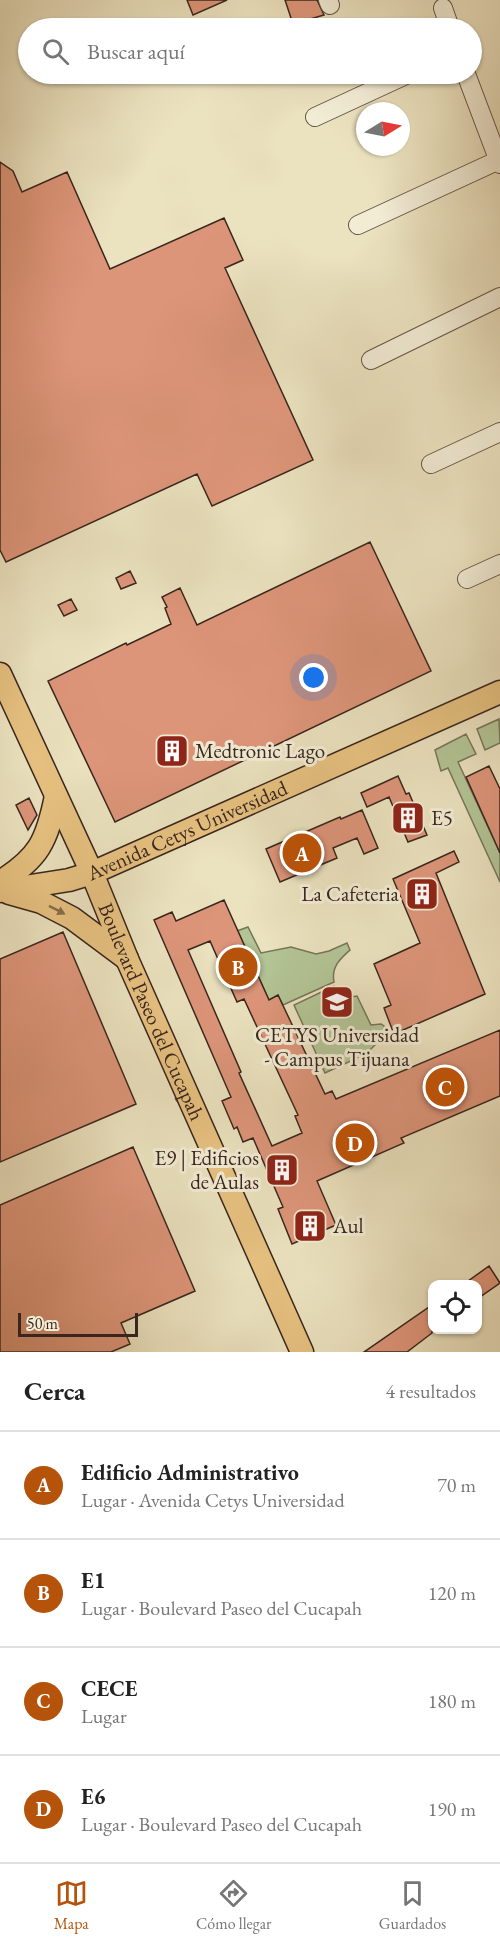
<!DOCTYPE html>
<html lang="es">
<head>
<meta charset="utf-8">
<style>
  body { margin:0; font-family:"EB Garamond",serif; background:#f2f2f2; color:#222 }
  .controls { position:absolute; right:18px; bottom:18px; display:grid; overflow:hidden; border-radius:12px; box-shadow:0 2px 4px #0004 }
  .controls button { width:54px; height:54px; display:grid; place-items:center; padding:0; border:0; border-bottom:2px solid #e0e0e0; background:#fff; color:#222; font:30px sans-serif }
  .compass { position:absolute; left:356px; top:102px; width:54px; height:54px; border-radius:50%; background:#fff; box-shadow:0 2px 4px #0004; rotate:80deg }
  .scale { position:absolute; left:18px; bottom:15px; width:120px; box-sizing:border-box; padding-left:6px; border:3px solid #39261e; border-top:0; font-size:16px; line-height:21px; white-space:nowrap; color:#39261e; -webkit-text-stroke:4px #f2ecd5; paint-order:stroke }
  .you { position:absolute; left:314px; top:678px; width:21px; height:21px; margin:-15px; border:4px solid #fff; border-radius:50%; background:#1a73e8; box-shadow:0 0 0 9px #1a73e833 }
  .badge { display:grid; place-items:center; width:39px; height:39px; border-radius:50%; background:#b45309; color:#fff; font-size:20px; font-weight:700 }
  .pin { position:absolute; translate:-50% -50%; border:3px solid #fff; box-shadow:0 2px 6px #0006 }
  .list { margin:0; padding:0; list-style:none }
  h2 { display:flex; justify-content:space-between; align-items:center; height:78px; margin:0; padding:0 24px; font-size:26px }
  h2 small { font-size:20px; font-weight:400; color:#767676 }
  .list li { display:grid; grid-template-columns:39px 1fr auto; gap:18px; align-items:center; box-sizing:border-box; height:108px; padding:0 24px; border-top:2px solid #e0e0e0 }
  .list b { display:block; font-size:22px; white-space:nowrap }
  .list p { margin:0; font-size:20px; white-space:nowrap; color:#767676 }
  .list em { font-size:20px; font-style:normal; color:#767676 }
  .icon { flex:none; width:33px; height:33px; fill:none; stroke:currentColor; stroke-width:2; stroke-linecap:round; stroke-linejoin:round }
  .map { position:relative; flex:none; width:500px; height:1352px; overflow:hidden }
  .search { position:absolute; background:#fff; box-shadow:0 2px 4px #0004; left:18px; right:18px; top:18px; height:66px; display:flex; align-items:center; gap:15px; box-sizing:border-box; padding:0 21px; border-radius:33px; color:#767676; font-size:22px }
  .sheet { height:510px; background:#fff }
  nav { display:flex; justify-content:space-around; align-items:center; box-sizing:border-box; height:84px; border-top:2px solid #e0e0e0; background:#fff; font-size:16px; color:#767676 }
  nav a { display:grid; justify-items:center; gap:3px }
  nav .on { color:#b45309 }
  .map>svg:first-child { display:block }
  .green { fill:#b3c495; stroke:#76755a; stroke-width:1.5 }
  .building { fill:#dd9579; stroke:#39261e; stroke-width:1.5; fill-rule:evenodd }
  .lines { fill:none; stroke-linecap:round; stroke-linejoin:round }
  .minor-casing { stroke:#665546; stroke-width:20 }
  .major-casing { stroke:#39261e; stroke-width:25 }
  .minor { stroke:#f2ecd5; stroke-width:18 }
  .major { stroke:#e6c180; stroke-width:22 }
  .oneway { fill:#876c4a }
  .labels { text-anchor:middle; stroke-width:6; stroke-linejoin:round; paint-order:stroke }
  .poi-label { font-size:21px; fill:#39261e; stroke:#f2ecd5; text-anchor:start }
  .street-label { font-size:21px; fill:#39261e; stroke:#f2ecd5 }
</style>
</head>
<body>
<div class="map">
<svg width="500" height="1352" viewBox="0 0 500 1352">
  <rect width="100%" height="100%" fill="#ebe2bf"/>
  <filter id="stains"><feTurbulence type="fractalNoise" baseFrequency=".00333" numOctaves="4"/><feColorMatrix values="0 0 0 0 .2 0 0 0 0 .09 0 0 0 0 .02 0 0 0 .5 -.17"/></filter>
  <radialGradient id="worn" r=".72"><stop offset=".6" stop-color="#630" stop-opacity="0"/><stop offset="1" stop-color="#630" stop-opacity=".3"/></radialGradient>
  <path class="green" d="M499 719 500 743 485 750 477 729Z
    M466 734 476 754 458 762 500 853V882L448 768 441 771 435 750Z
    M248 927 261 953 291 947 316 954 329 951 347 943 350 950C340 959 331 967 334 982L283 1005 278 995 269 1000 237 931Z
    M334 986 338 994 350 997 357 996 371 1025 381 1024 384 1026 386 1034 366 1054 325 1073 294 1005Z"/>
  <path class="building" d="M187 0H227L193 15Z
    M285 0H317L324 15 293 24Z
    M0 162 13 171 22 192 67 172 110 269 224 218 243 260 225 268 313 460 212 506 197 474 6 562 0 550Z
    M370 542 431 671 115 822 48 681 126 643 127 645 171 624 165 608 167 607 162 597 180 588 197 625Z
    M130 571 136 583 121 589 116 578Z
    M71 599 77 610 64 616 58 605Z
    M489 766 500 789V853L466 777Z
    M398 776 406 794 409 793 427 835 408 842 389 797 367 807 361 793Z
    M29 798 37 815 28 830 16 805Z
    M362 810 378 848 364 854 357 838 333 848 337 858 280 882 266 849 340 817 341 819Z
    M454 851 459 862 436 873 485 994 394 1034 384 1008 391 1005 374 964 420 943 393 879Z
    M224 900 269 1000 278 995 325 1094 332 1091 336 1099 500 1030V1096L401 1138 404 1143 317 1181 336 1225 292 1244 278 1209 283 1207 253 1138 243 1142 237 1127 234 1129 222 1101 231 1097 154 920 172 912 176 921ZM210 941 237 1002 244 999 298 1115 295 1116 302 1133 272 1146 239 1073 241 1072 188 950Z
    M63 932 136 1104 0 1162V959Z
    M133 1147 195 1291 121 1323 130 1344 111 1352H0V1205Z
    M489 1266 500 1283 477 1299V1284H464Z
    M432 1305V1333L407 1352H364Z"/>
  <g class="lines">
    <g class="minor-casing">
      <path id="minor" d="M328 0 330 5
        M443 8 450 28
        M466 74 500 164
        M315 117 408 74
        M358 225 499 160
        M371 360 500 297
        M431 464 500 432
        M467 579 500 564"/>
    </g>
    <g class="major-casing">
      <g id="major">
        <path id="s1" d="M0 674 92 873 127 959 302 1352"/>
        <path d="M0 882C39 858 47 841 56 796"/>
        <path id="s2" d="M0 891 69 880 92 873 500 692"/>
        <path d="M9 893 41 902 72 918 127 959"/>
      </g>
    </g>
    <use href="#minor" class="minor"/>
    <use href="#major" class="major"/>
  </g>
  <defs><path id="oneway-solid" d="M-6-.8H1V-3.2L6.5 0L1 3.2V.8H-6Z" transform="scale(1.5)"/></defs>
  <use class="oneway" href="#oneway-solid" transform="translate(57 910) rotate(27)"/>
  <defs>
    <g id="building-square" transform="scale(1.725)"><rect x="-9" y="-9" width="18" height="18" rx="4" fill="#8f2418" stroke="#f2ecd5"/><path d="M-4-6H4V6H1V3H-1V6H-4ZM-2.5-4.3h1.7v1.8h-1.7ZM.8-4.3h1.7v1.8H.8ZM-2.5-1h1.7V.8h-1.7ZM.8-1h1.7V.8H.8Z" fill="#fff"/></g>
    <g id="university-square" transform="scale(1.725)"><rect x="-9" y="-9" width="18" height="18" rx="4" fill="#8f2418" stroke="#f2ecd5"/><path d="M0-5L7-2L0 1L-7-2ZM-4 1L0 2.5L4 1V4Q0 6-4 4Z" fill="#fff"/></g>
  </defs>
  <g fill-rule="evenodd">
    <use href="#building-square" x="172" y="751"/>
    <use href="#building-square" x="408" y="818"/>
    <use href="#building-square" x="422" y="894"/>
    <use href="#university-square" x="337" y="1002"/>
    <use href="#building-square" x="282" y="1170"/>
    <use href="#building-square" x="310" y="1226"/>
  </g>
  <g class="labels">
    <g class="poi-label">
      <text x="195" y="758">Medtronic Lago</text>
      <text x="431" y="825">E5</text>
      <text x="399" y="901" text-anchor="end">La Cafeteria</text>
      <text x="337" y="1042" text-anchor="middle">CETYS Universidad<tspan x="337" dy="24">- Campus Tijuana</tspan></text>
      <text x="259" y="1165" text-anchor="end">E9 | Edificios<tspan x="259" dy="24">de Aulas</tspan></text>
      <text x="333" y="1233">Aul</text>
    </g>
    <g class="street-label">
      <text dy="7" stroke="none"><textPath href="#s2" startOffset="198">Avenida Cetys Universidad</textPath></text>
      <text dy="7" stroke="none"><textPath href="#s1" startOffset="370">Boulevard Paseo del Cucapah</textPath></text>
    </g>
  </g>
  <rect width="100%" height="100%" filter="url(#stains)"/>
  <rect width="100%" height="100%" fill="url(#worn)"/>
</svg>
<div class="controls">
<button><svg class="icon" aria-label="locate" viewBox="0 0 24 24"><circle cx="12" cy="12" r="6"/><path d="M12 2v4M12 18v4M2 12h4M18 12h4"/></svg></button>
</div>
<svg class="compass" viewBox="-18 -18 36 36"><path d="M0-13l5 13h-10z" fill="#e53935"/><path d="M0 13l5-13h-10z" fill="#767676"/></svg>
<div class="scale">50 m</div>
<div class="you"></div>
<div class="pin badge" style="left:302px;top:853px">A</div>
<div class="pin badge" style="left:238px;top:967px">B</div>
<div class="pin badge" style="left:445px;top:1087px">C</div>
<div class="pin badge" style="left:355px;top:1143px">D</div>
<div class="search"><svg class="icon" aria-label="search" viewBox="0 0 24 24"><circle cx="10" cy="10" r="6"/><path d="M15 15l6 6"/></svg>Buscar aquí</div>
</div>
<section class="sheet">
<h2>Cerca<small>4 resultados</small></h2>
<ul class="list">
<li><span class="badge">A</span><div><b>Edificio Administrativo</b><p>Lugar · Avenida Cetys Universidad</p></div><em>70 m</em></li>
<li><span class="badge">B</span><div><b>E1</b><p>Lugar · Boulevard Paseo del Cucapah</p></div><em>120 m</em></li>
<li><span class="badge">C</span><div><b>CECE</b><p>Lugar</p></div><em>180 m</em></li>
<li><span class="badge">D</span><div><b>E6</b><p>Lugar · Boulevard Paseo del Cucapah</p></div><em>190 m</em></li>
</ul>
</section>
<nav>
<a class="on"><svg class="icon" aria-label="map" viewBox="0 0 24 24"><path d="M3 6l6-2 6 2 6-2v14l-6 2-6-2-6 2zM9 4v14M15 6v14"/></svg>Mapa</a>
<a><svg class="icon" aria-label="directions" viewBox="0 0 24 24"><path d="M12 3l9 9-9 9-9-9zM9 14v-3h6M13 9l2 2-2 2"/></svg>Cómo llegar</a>
<a><svg class="icon" aria-label="saved" viewBox="0 0 24 24"><path d="M7 4h10v16l-5-4-5 4z"/></svg>Guardados</a>
</nav>
</body>
</html>
